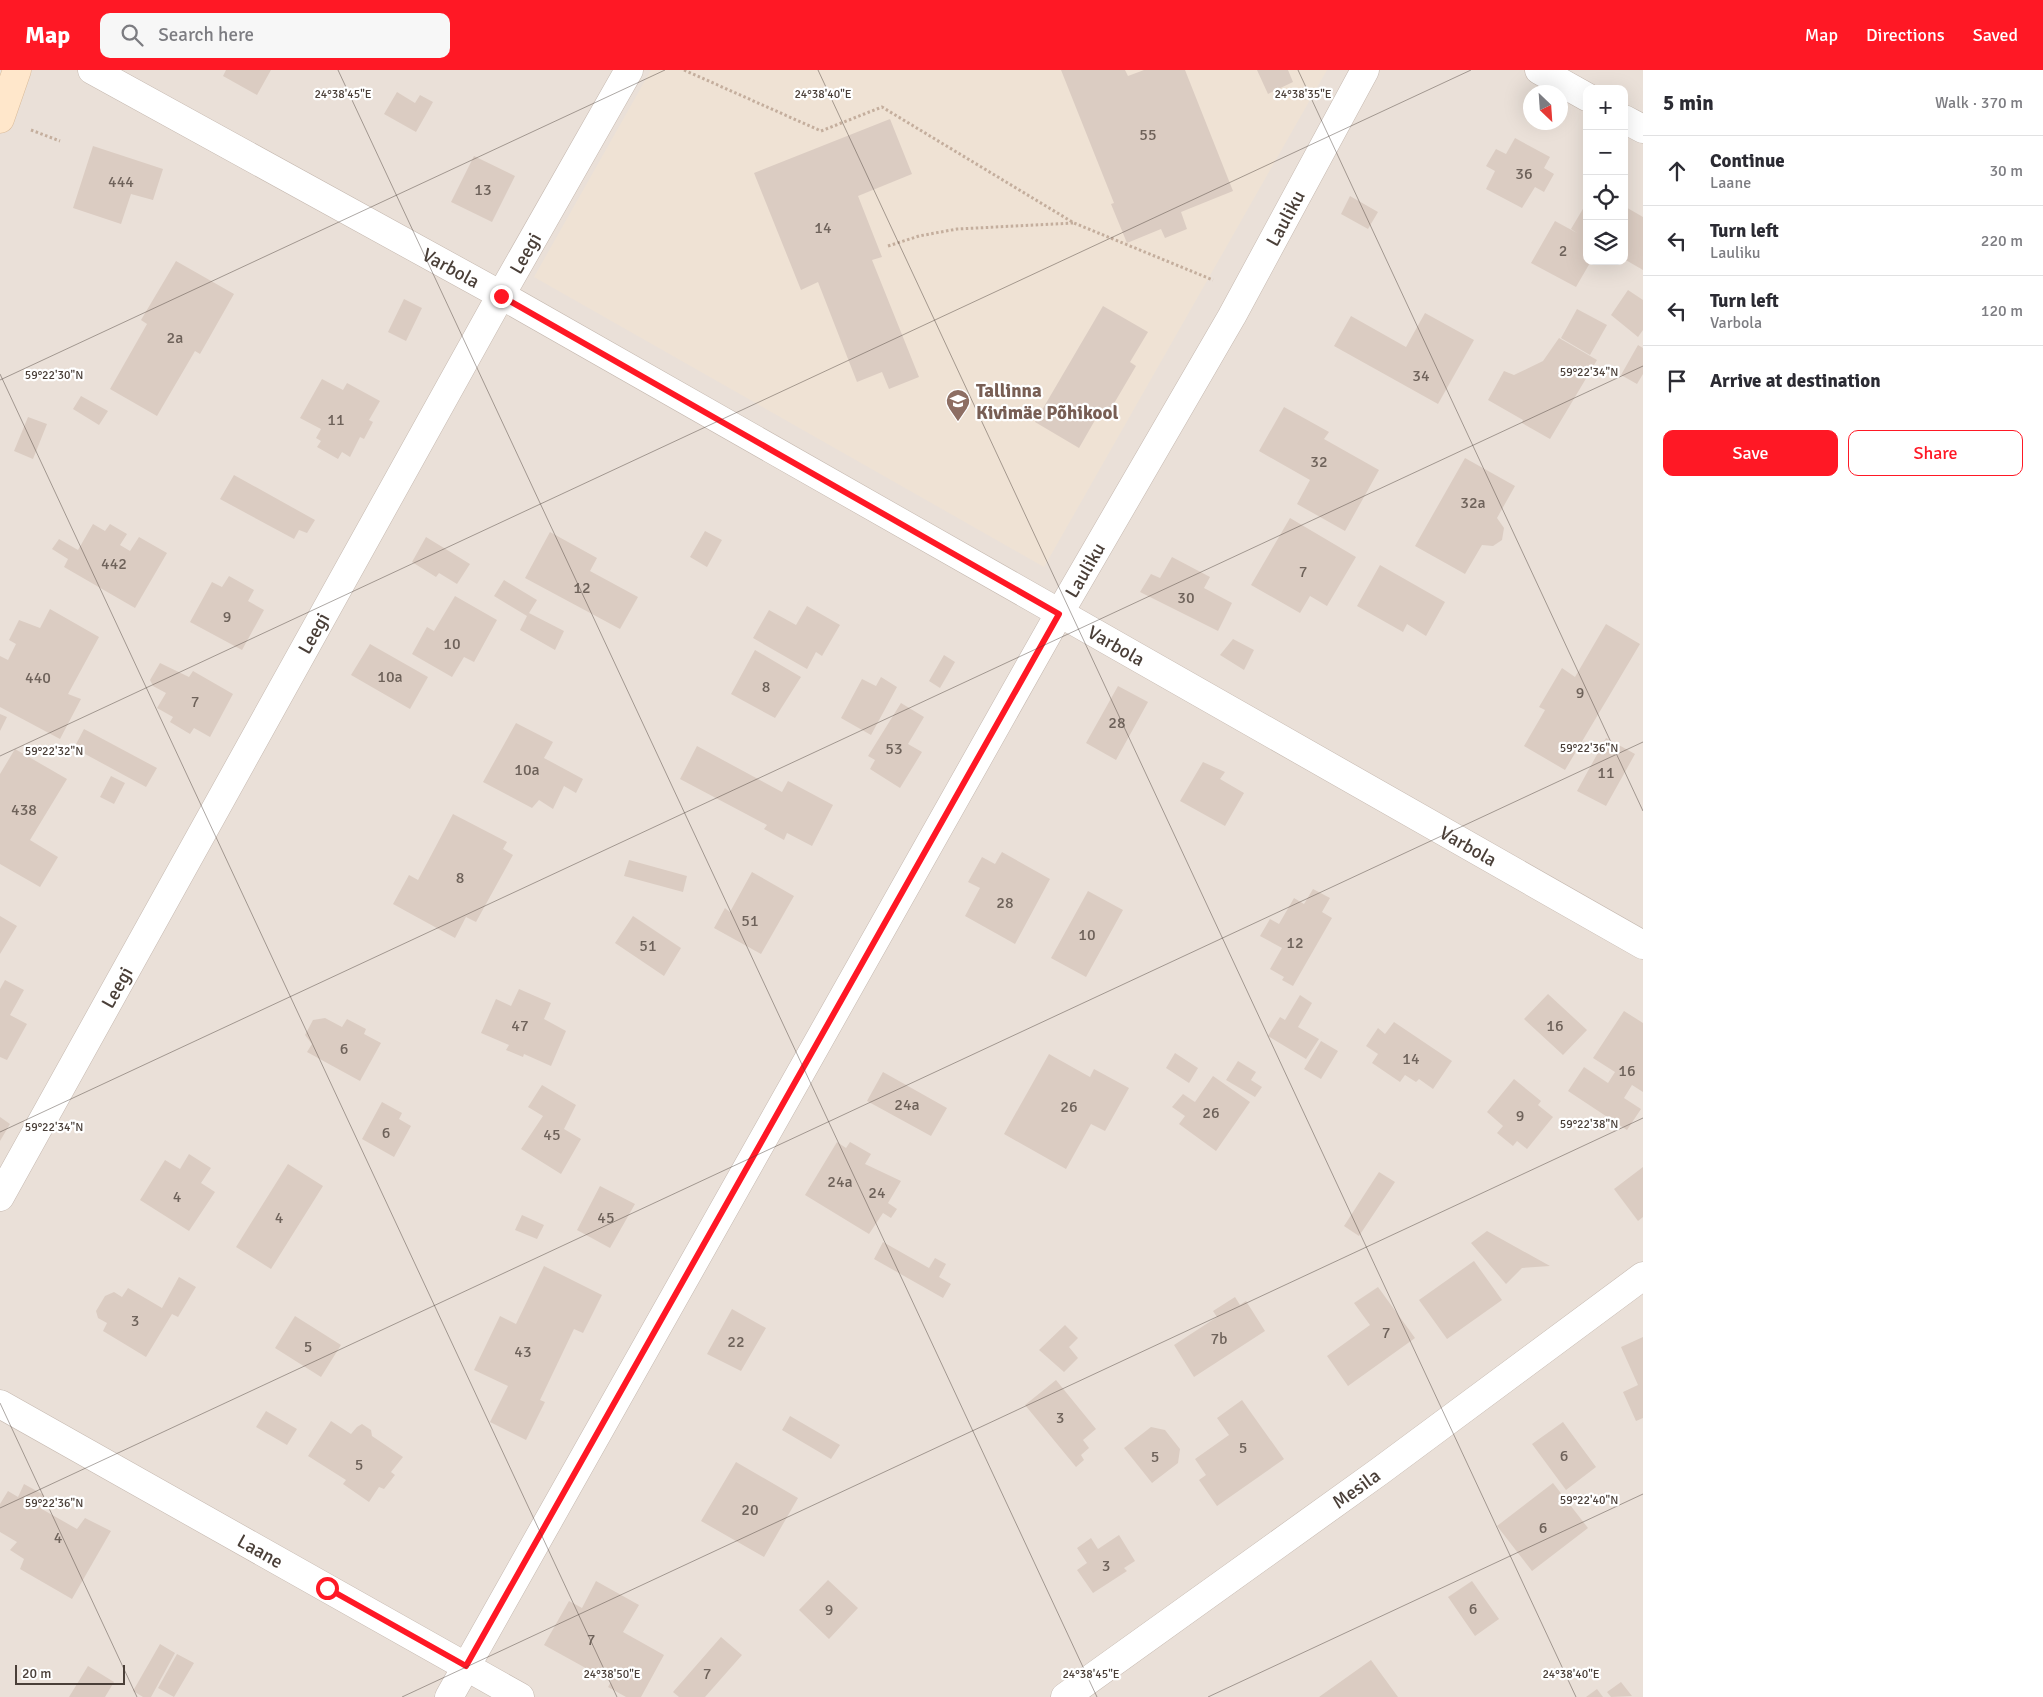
<!DOCTYPE html>
<html lang="en">
<head>
<meta charset="utf-8">
<style>
  body { margin:0; font-family:Signika,sans-serif; background:#f7f7f7; color:#2b2b33 }
  .controls { position:absolute; right:15px; top:15px; display:grid; overflow:hidden; border-radius:10px; box-shadow:0 5px 20px #0002 }
  .controls button { width:45px; height:45px; display:grid; place-items:center; padding:0; border:0; border-bottom:1px solid #e1e1e2; background:#fff; color:#2b2b33; font:25px sans-serif }
  .compass { position:absolute; left:1523px; top:15px; width:45px; height:45px; border-radius:50%; background:#fff; box-shadow:0 5px 20px #0002; rotate:155deg }
  .scale { position:absolute; left:15px; bottom:12px; width:110px; box-sizing:border-box; padding-left:5px; border:2px solid #4a3f38; border-top:0; font-size:14px; line-height:18px; white-space:nowrap; color:#4a3f38; -webkit-text-stroke:4px #fff; paint-order:stroke }
  .stop { position:absolute; width:15px; height:15px; margin:-11px; border:4px solid #ff1825; border-radius:50%; background:#fff }
  .stop.end { background:#ff1825; border-color:#fff; box-shadow:0 1px 5px #0008 }
  .list { margin:0; padding:0; list-style:none }
  h2 { display:flex; justify-content:space-between; align-items:center; height:65px; margin:0; padding:0 20px; font-size:21px }
  h2 small { font-size:16px; font-weight:400; color:#7c7c81 }
  .list li { display:grid; grid-template-columns:32px 1fr auto; gap:15px; align-items:center; box-sizing:border-box; height:70px; padding:0 20px; border-top:1px solid #e1e1e2 }
  .list b { display:block; font-size:19px; white-space:nowrap }
  .list p { margin:0; font-size:16px; white-space:nowrap; color:#7c7c81 }
  .list em { font-size:16px; font-style:normal; color:#7c7c81 }
  .actions { display:flex; gap:10px; padding:15px 20px }
  .actions a { flex:1; padding:11px 0; border:1px solid #ff1825; border-radius:10px; text-align:center; font-size:18px; color:#ff1825 }
  .actions .main { background:#ff1825; color:#fff }
  .icon { flex:none; width:28px; height:28px; fill:none; stroke:currentColor; stroke-width:2; stroke-linecap:round; stroke-linejoin:round }
  .map { position:relative; flex:none; width:1643px; height:1627px; overflow:hidden }
  header { display:flex; align-items:center; gap:30px; box-sizing:border-box; height:70px; padding:0 25px; background:#ff1825; color:#fff }
  header strong { font-size:24px }
  nav { display:flex; gap:28px; margin-inline-start:auto; font-size:18px }
  .search { width:350px; height:45px; background:#f7f7f7; display:flex; align-items:center; gap:12px; box-sizing:border-box; padding:0 18px; border-radius:10px; color:#7c7c81; font-size:19px }
  main { display:flex }
  aside { flex:1; background:#fff }
  .map>svg:first-child { display:block }
  .residential { fill:#eae0d8; fill-rule:evenodd }
  .education { fill:#efe2d4 }
  .building { fill:#dbccc2 }
  .lines { fill:none; stroke-linecap:round; stroke-linejoin:round }
  .street-casing { stroke:#c5b8af; stroke-width:29 }
  .secondary-casing { stroke:#dabc9b; stroke-width:29 }
  .path { stroke:#c4ae9d; stroke-width:3; stroke-dasharray:2.5 2.5; stroke-linecap:butt }
  .street { stroke:#fff; stroke-width:28 }
  .secondary { stroke:#ffe7cb; stroke-width:28 }
  .route { stroke:#ff1825; stroke-width:6 }
  .ticks { fill:none; stroke:#4a3f38; stroke-width:1; stroke-opacity:0.45 }
  .labels { text-anchor:middle; stroke-width:4.5; stroke-linejoin:round; paint-order:stroke }
  .number-label { font-size:16px; fill:#6e625a }
  .street-label { font-size:19px; fill:#4a3f38; stroke:#fff }
  .education-label { font-size:19px; font-weight:bold; fill:#785e54; stroke:#fff; text-anchor:start }
  .ticks-label { font-size:12px; text-anchor:middle; fill:#4a3f38; stroke:#fff; stroke-width:4.5; stroke-linejoin:round; paint-order:stroke }
</style>
</head>
<body>
<header>
<strong>Map</strong>
<div class="search"><svg class="icon" aria-label="search" viewBox="0 0 24 24"><circle cx="10" cy="10" r="6"/><path d="M15 15l6 6"/></svg>Search here</div>
<nav><a>Map</a><a>Directions</a><a>Saved</a></nav>
</header>
<main>
<div class="map">
<svg width="1643" height="1627" viewBox="0 0 1643 1627">
  <rect width="100%" height="100%" fill="#f5f0ea"/>
  <path class="residential" d="M0 0H1643V1627H0ZM1587 19H1624V191H1587ZM1530 22H1560V52H1530Z"/>
  <path class="education" d="M651 0H1327L1044 497 534 207Z"/>
  <path class="building" d="M226 0H271L257 25 223 6Z
    M1061 0H1125L1128 6 1144 0H1185L1233 121 1181 142 1187 159 1165 168 1161 159 1127 173 1111 134 1114 133Z
    M1257 0H1288L1293 12 1268 24Z
    M397 22 415 33 420 25 433 32 416 62 384 44Z
    M890 49 912 104 858 126 882 187 872 190 919 307 889 319 882 302 857 312 818 212 801 220 754 103Z
    M1515 68 1550 87 1544 98 1554 104 1544 122 1535 117 1522 138 1486 119 1495 101 1486 96 1496 79 1506 84Z
    M93 76 163 99 153 130 131 124 121 154 73 138Z
    M474 86 515 106 492 152 451 132Z
    M1350 126 1378 142 1368 159 1341 144Z
    M1587 132V191H1591L1576 217 1531 193 1555 151 1577 163 1571 159Z
    M1624 136 1643 147V200L1624 189Z
    M176 191 234 224 200 284 195 281 157 346 110 319 147 254 141 250Z
    M1628 220 1643 230V260L1638 267 1611 245Z
    M404 229 422 238 406 271 388 262Z
    M1103 236 1148 262 1130 292 1136 296 1109 342 1102 338 1079 378 1035 352Z
    M1577 239 1607 255 1590 285 1561 268Z
    M1425 243 1474 270 1438 334 1334 276 1351 246 1406 277Z
    M1559 268 1597 290 1550 369 1522 353 1523 350 1488 330 1504 301 1514 305 1543 291Z
    M1638 275 1643 278V304L1637 314 1621 305Z
    M322 309 343 320 347 313 380 331 369 350 373 352 364 369 360 367 350 387 342 382 338 389 317 377 321 371 316 368 321 359 300 348Z
    M81 326 108 341 99 355 73 339Z
    M1284 337 1329 362 1324 369 1379 400 1345 461 1297 434 1310 410 1259 381Z
    M28 347 47 354 33 389 14 381Z
    M1465 388 1515 416 1497 448 1504 458 1502 470 1493 476 1482 475 1465 504 1415 476Z
    M234 405 315 450 307 463 299 460 294 469 220 429Z
    M1290 448 1356 487 1327 536 1310 526 1300 543 1251 515Z
    M93 454 105 461 110 454 127 464 120 475 130 481 139 467 167 483 135 538 64 497 68 489 52 479 59 469 78 480Z
    M705 461 722 470 707 497 690 487Z
    M550 462 597 488 590 501 638 527 620 559 525 508Z
    M426 467 470 494 457 514 439 503 436 507 412 492Z
    M1172 487 1210 507 1204 518 1232 533 1218 561 1140 522 1151 504 1160 508Z
    M1380 495 1445 532 1426 566 1407 554 1403 562 1357 536Z
    M229 506 254 520 248 531 264 540 242 580 190 552 212 512 222 517Z
    M504 510 537 530 529 543 564 561 555 580 520 560 527 546 494 526Z
    M455 526 497 550 474 592 464 587 452 607 412 584 427 557 434 561Z
    M807 536 840 555 822 586 816 582 807 599 753 568 769 540 796 555Z
    M50 539 99 567 68 624 81 629 60 669 0 637V586L8 590 16 574 9 570 19 550 40 558Z
    M1606 554 1640 574 1565 700 1524 676 1545 640 1539 637 1562 598 1575 607Z
    M1233 569 1254 580 1244 600 1220 585Z
    M370 574 428 607 410 639 351 605Z
    M755 580 801 607 775 648 731 624Z
    M944 585 955 592 940 618 929 611Z
    M160 593 189 607 193 601 233 624 210 667 194 658 190 664 170 652 173 647 157 638 166 623 153 616 150 610Z
    M881 607 897 617 871 665 841 648 862 609 876 616Z
    M1118 616 1148 632 1116 690 1086 673Z
    M901 633 924 647 908 674 922 682 900 718 870 699 875 690 868 686Z
    M0 644 7 647 0 661Z
    M516 653 553 672 544 688 583 709 576 723 564 716 553 739 539 730 532 738 483 712Z
    M84 659 157 698 146 717 74 678Z
    M1606 668 1635 684 1606 736 1577 721Z
    M697 676 782 722 788 711 833 735 812 776 787 763 784 770 764 759 767 755 680 709Z
    M15 679 67 709 30 770 58 787 40 817 0 794V704Z
    M1203 692 1225 702 1220 709 1244 723 1225 756 1180 731Z
    M111 706 125 713 114 734 100 727Z
    M453 744 507 772 503 779 513 785 476 852 466 847 455 868 393 834 409 805 418 810Z
    M1002 782 1050 809 1015 874 965 846 980 818 968 812 982 787 995 794Z
    M629 790 687 806 683 822 624 806Z
    M752 802 794 826 761 884 714 858 725 838 730 842Z
    M1313 819 1330 828 1322 842 1332 848 1293 916 1282 910 1284 907 1270 899 1282 878 1260 866 1270 849 1279 854 1294 828 1304 834Z
    M1088 821 1123 840 1086 907 1051 888Z
    M0 846 17 856 0 884Z
    M633 846 681 878 664 906 615 873Z
    M5 910 24 920 10 945 27 954 7 990 0 987V919Z
    M519 919 551 933 544 949 566 961 551 996 524 984 523 987 506 980 509 975 481 963 496 929 511 936Z
    M1548 924 1587 960 1563 985 1524 949Z
    M1300 925 1312 933 1298 957 1319 969 1306 989 1268 966 1280 947 1285 950Z
    M1624 941 1643 953V1022L1632 1015 1624 1028 1641 1039 1627 1060 1568 1021 1584 997 1608 1013 1615 1002 1593 988Z
    M325 948 342 957 347 949 366 959 364 964 381 973 360 1011 307 982 312 974 305 965 313 950Z
    M1394 952 1452 991 1433 1019 1419 1009 1416 1012 1405 1005 1400 1012 1372 993 1378 984 1366 976 1378 958 1385 964Z
    M1321 971 1338 981 1321 1009 1304 999Z
    M1175 983 1198 998 1189 1013 1166 998Z
    M1049 984 1090 1007 1094 999 1129 1018 1105 1061 1091 1054 1066 1099 1004 1064Z
    M1238 991 1256 1002 1251 1010 1262 1017 1255 1027 1226 1010Z
    M883 1002 947 1038 931 1066 867 1031Z
    M1213 1006 1250 1032 1216 1081 1179 1054 1185 1046 1172 1037 1183 1024 1195 1032Z
    M1514 1009 1541 1031 1538 1035 1553 1047 1527 1079 1517 1071 1513 1076 1497 1063 1503 1056 1487 1042Z
    M542 1015 576 1035 564 1059 581 1069 561 1104 521 1079 543 1046 528 1037Z
    M382 1032 402 1043 399 1049 411 1056 394 1087 362 1069Z
    M0 1047 10 1054 0 1071Z
    M837 1072 846 1078 850 1072 871 1084 865 1094 901 1111 888 1133 897 1139 891 1148 883 1143 869 1164 805 1125Z
    M189 1084 211 1098 201 1113 215 1122 189 1161 140 1130 165 1090 180 1099Z
    M288 1094 323 1116 271 1199 236 1177Z
    M1643 1097V1147L1638 1151 1614 1119Z
    M1379 1102 1395 1112 1359 1166 1344 1156Z
    M600 1116 635 1134 610 1178 577 1160Z
    M522 1145 544 1155 537 1169 515 1160Z
    M1487 1161 1550 1196 1522 1198 1506 1214 1471 1173Z
    M883 1172 929 1198 935 1188 946 1194 939 1207 951 1214 943 1228 874 1189Z
    M1474 1191 1502 1230 1447 1269 1419 1230Z
    M544 1196 602 1225 583 1263 574 1259 540 1330 545 1332 526 1370 490 1352 508 1316 474 1300 500 1246 516 1254Z
    M179 1207 196 1217 178 1247 172 1244 146 1287 103 1261 107 1253 98 1248 96 1241 105 1226 114 1222 122 1227 128 1218 162 1238Z
    M1378 1217 1415 1268 1348 1316 1327 1286 1370 1255 1354 1233Z
    M1235 1227 1240 1235 1246 1231 1265 1261 1194 1307 1174 1275 1217 1247 1213 1241Z
    M732 1239 766 1258 741 1301 707 1284Z
    M295 1246 341 1275 321 1307 275 1278Z
    M1065 1255 1078 1268 1069 1277 1078 1288 1064 1302 1039 1280Z
    M1643 1267V1348L1636 1351 1623 1322 1638 1315 1621 1277Z
    M1056 1310 1096 1359 1083 1370 1089 1378 1081 1385 1084 1390 1076 1397 1025 1335Z
    M1242 1330 1284 1389 1217 1436 1199 1410 1206 1405 1195 1389 1229 1365 1217 1348Z
    M266 1341 297 1359 287 1375 256 1357Z
    M790 1346 840 1375 831 1389 782 1360Z
    M331 1351 351 1364 357 1357 362 1354 371 1360 372 1366 403 1387 391 1402 395 1405 384 1419 379 1417 369 1432 343 1414 346 1410 308 1386Z
    M1563 1352 1596 1397 1566 1420 1532 1374Z
    M1151 1357 1165 1360 1180 1379 1178 1393 1152 1413 1124 1378Z
    M736 1392 798 1428 764 1487 701 1451Z
    M1553 1413 1588 1458 1532 1501 1497 1456Z
    M24 1414 44 1425 40 1438 77 1459 85 1448 111 1461 72 1529 20 1499 24 1489 10 1480 17 1472 0 1462V1434L8 1421 18 1427Z
    M1119 1465 1135 1491 1124 1498 1127 1501 1093 1523 1077 1500 1087 1493 1077 1478 1091 1468 1098 1479Z
    M828 1510 858 1538 829 1569 799 1540Z
    M596 1511 639 1535 623 1562 664 1585 641 1627H626L608 1617 611 1612 544 1575 569 1531 582 1538Z
    M1472 1511 1499 1549 1475 1566 1448 1527Z
    M721 1567 742 1585 705 1627H679L673 1622Z
    M160 1574 175 1583 151 1627H143L133 1621Z
    M177 1584 194 1593 174 1627 158 1618Z
    M1371 1590 1398 1627H1319Z
    M88 1596 114 1612 105 1627H69Z
    M1621 1612 1632 1626 1611 1627 1607 1622Z
    M1597 1619 1603 1627H1586Z"/>
  <g class="lines">
    <g class="street-casing">
      <g id="street">
        <path id="s1" d="M92 0 501 225 1643 875"/>
        <path d="M1539 0 1587 27"/>
        <path d="M1624 49 1643 59"/>
        <path id="s2" d="M0 1127 501 225 629 0"/>
        <path id="s3" d="M0 1334 520 1627"/>
        <path id="s4" d="M449 1627 1059 544 1232 246 1365 0"/>
        <path id="s5" d="M1065 1627 1380 1401 1643 1206"/>
      </g>
    </g>
    <g class="secondary-casing">
      <path id="secondary" d="M0 49 17 0"/>
    </g>
    <path class="path" d="M684 0 821 61 882 37 1074 153 1213 210
      M31 60 60 71
      M888 176 919 166 957 159 1073 153"/>
    <use href="#street" class="street"/>
    <use href="#secondary" class="secondary"/>
  </g>
  <g class="lines">
    <path class="route" d="M327 1518 466 1596 1059 544 501 226"/>
  </g>
  <path class="ticks" d="M338 0 1097 1627M818 0 1576 1627M1298 0 1643 741M0 304 617 1627M0 310 665 0M0 686 1471 0M0 1062 1643 296M0 1333 137 1627M0 1438 1643 672M402 1627 1643 1048M1208 1627 1643 1424"/>
  <defs>
    <g id="school-pin" transform="scale(1.25)"><path d="M0 17L-7.5 6A9.5 9.5 0 1 1 7.5 6Z" fill="#8d6e63" stroke="#fff"/><path d="M0-5L7-2L0 1L-7-2ZM-4 1L0 2.5L4 1V4Q0 6-4 4Z" fill="#fff"/></g>
  </defs>
  <g fill-rule="evenodd">
    <use href="#school-pin" x="958" y="331"/>
  </g>
  <g class="labels">
    <g class="number-label">
      <text x="1148" y="70">55</text>
      <text x="1524" y="109">36</text>
      <text x="121" y="117">444</text>
      <text x="483" y="125">13</text>
      <text x="823" y="163">14</text>
      <text x="1563" y="186">2</text>
      <text x="175" y="273">2a</text>
      <text x="1421" y="311">34</text>
      <text x="336" y="355">11</text>
      <text x="1319" y="397">32</text>
      <text x="1473" y="438">32a</text>
      <text x="114" y="499">442</text>
      <text x="1303" y="507">7</text>
      <text x="582" y="523">12</text>
      <text x="1186" y="533">30</text>
      <text x="227" y="552">9</text>
      <text x="452" y="579">10</text>
      <text x="390" y="612">10a</text>
      <text x="38" y="613">440</text>
      <text x="766" y="622">8</text>
      <text x="1580" y="628">9</text>
      <text x="195" y="637">7</text>
      <text x="1117" y="658">28</text>
      <text x="894" y="684">53</text>
      <text x="527" y="705">10a</text>
      <text x="1606" y="708">11</text>
      <text x="24" y="745">438</text>
      <text x="460" y="813">8</text>
      <text x="1005" y="838">28</text>
      <text x="750" y="856">51</text>
      <text x="1087" y="870">10</text>
      <text x="1295" y="878">12</text>
      <text x="648" y="881">51</text>
      <text x="520" y="961">47</text>
      <text x="1555" y="961">16</text>
      <text x="344" y="984">6</text>
      <text x="1411" y="994">14</text>
      <text x="1627" y="1006">16</text>
      <text x="907" y="1040">24a</text>
      <text x="1069" y="1042">26</text>
      <text x="1211" y="1048">26</text>
      <text x="1520" y="1051">9</text>
      <text x="386" y="1068">6</text>
      <text x="552" y="1070">45</text>
      <text x="840" y="1117">24a</text>
      <text x="877" y="1128">24</text>
      <text x="177" y="1132">4</text>
      <text x="279" y="1153">4</text>
      <text x="606" y="1153">45</text>
      <text x="135" y="1256">3</text>
      <text x="1386" y="1268">7</text>
      <text x="1219" y="1274">7b</text>
      <text x="736" y="1277">22</text>
      <text x="308" y="1282">5</text>
      <text x="523" y="1287">43</text>
      <text x="1060" y="1353">3</text>
      <text x="1243" y="1383">5</text>
      <text x="1564" y="1391">6</text>
      <text x="1155" y="1392">5</text>
      <text x="359" y="1400">5</text>
      <text x="750" y="1445">20</text>
      <text x="1543" y="1463">6</text>
      <text x="58" y="1473">4</text>
      <text x="1106" y="1501">3</text>
      <text x="1473" y="1544">6</text>
      <text x="829" y="1545">9</text>
      <text x="591" y="1575">7</text>
      <text x="707" y="1609">7</text>
    </g>
    <g class="street-label">
      <text dy="7" stroke="none"><textPath href="#s4" startOffset="1699">Lauliku</textPath></text>
      <text dy="7" stroke="none"><textPath href="#s2" startOffset="1080">Leegi</textPath></text>
      <text dy="7" stroke="none"><textPath href="#s1" startOffset="410">Varbola</textPath></text>
      <text dy="7" stroke="none"><textPath href="#s4" startOffset="1294">Lauliku</textPath></text>
      <text dy="7" stroke="none"><textPath href="#s2" startOffset="645">Leegi</textPath></text>
      <text dy="7" stroke="none"><textPath href="#s1" startOffset="1175">Varbola</textPath></text>
      <text dy="7" stroke="none"><textPath href="#s1" startOffset="1580">Varbola</textPath></text>
      <text dy="7" stroke="none"><textPath href="#s2" startOffset="240">Leegi</textPath></text>
      <text dy="7" stroke="none"><textPath href="#s5" startOffset="358">Mesila</textPath></text>
      <text dy="7" stroke="none"><textPath href="#s3" startOffset="299">Laane</textPath></text>
    </g>
    <g class="education-label">
      <text x="976" y="327">Tallinna<tspan x="976" dy="22">Kivimäe Põhikool</tspan></text>
    </g>
  </g>
  <g class="ticks-label">
    <text x="343" y="28">24°38'45"E</text>
    <text x="823" y="28">24°38'40"E</text>
    <text x="1303" y="28">24°38'35"E</text>
    <text x="1589" y="306">59°22'34"N</text>
    <text x="54" y="309">59°22'30"N</text>
    <text x="1589" y="682">59°22'36"N</text>
    <text x="54" y="685">59°22'32"N</text>
    <text x="1589" y="1058">59°22'38"N</text>
    <text x="54" y="1061">59°22'34"N</text>
    <text x="1589" y="1434">59°22'40"N</text>
    <text x="54" y="1437">59°22'36"N</text>
    <text x="612" y="1608">24°38'50"E</text>
    <text x="1091" y="1608">24°38'45"E</text>
    <text x="1571" y="1608">24°38'40"E</text>
  </g>
</svg>
<div class="controls">
<button>+</button>
<button>−</button>
<button><svg class="icon" aria-label="locate" viewBox="0 0 24 24"><circle cx="12" cy="12" r="6"/><path d="M12 2v4M12 18v4M2 12h4M18 12h4"/></svg></button>
<button><svg class="icon" aria-label="layers" viewBox="0 0 24 24"><path d="M12 4l9 5-9 5-9-5zM3 14l9 5 9-5"/></svg></button>
</div>
<svg class="compass" viewBox="-18 -18 36 36"><path d="M0-13l5 13h-10z" fill="#e53935"/><path d="M0 13l5-13h-10z" fill="#7c7c81"/></svg>
<div class="scale">20 m</div>
<div class="stop" style="left:327px;top:1518px"></div>
<div class="stop end" style="left:501px;top:226px"></div>
</div>
<aside>
<h2>5 min<small>Walk · 370 m</small></h2>
<ul class="list">
<li><svg class="icon" aria-label="ahead" viewBox="0 0 24 24"><path d="M12 20V5M6 11l6-6 6 6"/></svg><div><b>Continue</b><p>Laane</p></div><em>30 m</em></li>
<li><svg class="icon" aria-label="left" viewBox="0 0 24 24"><path d="M17 20v-9H6M10 6l-5 5 5 5"/></svg><div><b>Turn left</b><p>Lauliku</p></div><em>220 m</em></li>
<li><svg class="icon" aria-label="left" viewBox="0 0 24 24"><path d="M17 20v-9H6M10 6l-5 5 5 5"/></svg><div><b>Turn left</b><p>Varbola</p></div><em>120 m</em></li>
<li><svg class="icon" aria-label="arrive" viewBox="0 0 24 24"><path d="M6 21V4h12l-3 4 3 4H6"/></svg><div><b>Arrive at destination</b></div></li>
</ul>
<div class="actions"><a class="main">Save</a><a>Share</a></div>
</aside>
</main>
</body>
</html>
